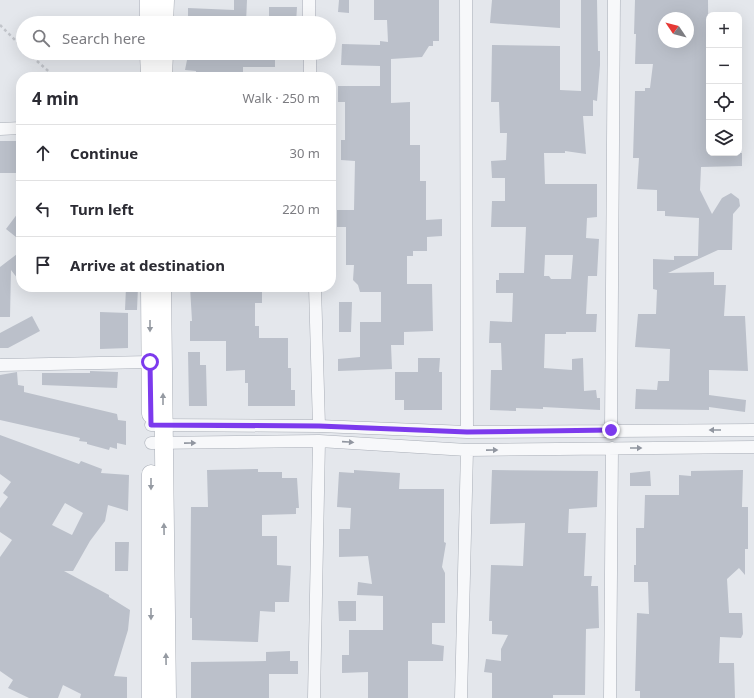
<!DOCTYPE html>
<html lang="en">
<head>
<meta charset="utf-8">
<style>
  body { margin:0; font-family:"Noto Sans",sans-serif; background:#f7f7f7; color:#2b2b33 }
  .controls { position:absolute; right:12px; top:12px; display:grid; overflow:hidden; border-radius:8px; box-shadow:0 4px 16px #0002 }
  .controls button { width:36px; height:36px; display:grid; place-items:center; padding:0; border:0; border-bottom:1px solid #e1e1e2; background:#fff; color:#2b2b33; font:20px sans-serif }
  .compass { position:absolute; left:658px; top:12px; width:36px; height:36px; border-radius:50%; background:#fff; box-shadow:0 4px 16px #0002; rotate:305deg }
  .stop { position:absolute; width:12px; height:12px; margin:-9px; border:3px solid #7c3aed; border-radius:50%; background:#fff }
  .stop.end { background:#7c3aed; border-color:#fff; box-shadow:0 1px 4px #0008 }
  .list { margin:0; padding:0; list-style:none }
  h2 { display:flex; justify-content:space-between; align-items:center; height:52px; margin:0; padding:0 16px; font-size:17px }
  h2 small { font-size:13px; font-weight:400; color:#7c7c81 }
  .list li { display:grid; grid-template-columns:26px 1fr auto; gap:12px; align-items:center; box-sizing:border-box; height:56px; padding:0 16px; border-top:1px solid #e1e1e2 }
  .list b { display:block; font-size:15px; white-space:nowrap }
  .list em { font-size:13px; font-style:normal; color:#7c7c81 }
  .icon { flex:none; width:22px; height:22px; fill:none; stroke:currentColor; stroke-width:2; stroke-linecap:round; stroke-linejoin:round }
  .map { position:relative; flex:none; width:754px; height:698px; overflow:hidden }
  .search { position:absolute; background:#fff; box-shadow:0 4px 16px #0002; left:16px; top:16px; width:320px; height:44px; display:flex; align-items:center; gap:10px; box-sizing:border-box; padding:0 14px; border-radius:22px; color:#7c7c81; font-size:15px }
  .panel { position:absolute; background:#fff; box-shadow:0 4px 16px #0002; left:16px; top:72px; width:320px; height:220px; border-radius:16px }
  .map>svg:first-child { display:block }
  .building { fill:#bbc0ca; fill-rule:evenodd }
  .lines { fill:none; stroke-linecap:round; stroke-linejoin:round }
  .street-casing { stroke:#a9aeb7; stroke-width:13 }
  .secondary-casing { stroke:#a9aeb7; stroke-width:19 }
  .path { stroke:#c2c5cb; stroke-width:2.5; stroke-dasharray:3 3; stroke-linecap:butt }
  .street { stroke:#f7f8fa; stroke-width:12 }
  .secondary { stroke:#fff; stroke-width:18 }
  .oneway { fill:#959aa2 }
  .oneway2 { fill:#9196a0 }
  .route { stroke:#7c3aed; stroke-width:5 }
</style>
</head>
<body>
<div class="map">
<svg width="754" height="698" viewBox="0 0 754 698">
  <rect width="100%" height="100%" fill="#e4e7ec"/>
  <path class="building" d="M234 0H247L246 23H188V8L234 10Z
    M339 0H349V13L338 12Z
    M374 0H439V41H433V46H429L422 57 391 59V103L410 102V145H420V181H426V220L442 219V236L427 237V251H413V256H407V284H432L433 331 404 332V345H391L392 369 338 371V359L360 357V322H381V292H360L358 285 353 280 354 265H346V227H337V210H354L355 161 341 160V140H345V102H338V86H380V66L341 65 342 44 380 45V41L388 42 387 20H374Z
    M492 0H560V28L490 23Z
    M581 0H597L598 51H600V65L597 101 593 100V116H583L586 154 565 151V153H544L545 184H597V217L587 218 586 238 599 239 597 276H588L586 314H597L596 332H566V334H545L544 368 572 370V359L583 358 584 391 596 390 597 398H600V410L543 407V409L516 408V411L490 410 491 370H502L501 343H489L490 321 512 322 513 293H496V280H499V273H524L526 227H491L492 201H505V178H492L491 161 506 160 507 133H500L499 102H491L492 45 560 46V90L581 91ZM545 255H573L571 279H551L549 276H544Z
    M635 0H708L709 113H706V140H709V153H742V166L701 167 700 190 712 214 722 198 731 193 739 199 740 206 733 214 732 250H718L668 273 714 272V285H726L724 316H745L748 371 709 370V395L746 400 745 412 709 407V410L635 409 636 389 657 390 658 381H669L670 349 635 347 638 314H656L657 290 653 289V259L674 260V256H698L699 218 665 216V211H657V190L637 189 639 158H633L635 91H645V88H650L653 64H635L636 34H634ZM664 18H688V42H664Z
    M269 7H297L296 23H269Z
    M223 53 275 55V67H243V77H200L196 75V71L185 70 188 55 223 56Z
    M0 141H21V173H0Z
    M21 209V241L6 229Z
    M21 251V283L11 270 10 317H0V267Z
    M126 287H138L137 310H125Z
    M190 287H262V303H255V326H259V338H288V368H291V390H295V406H248V383H245V370L226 371V341H190V321H192Z
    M339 302H352L351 332H339Z
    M100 312 128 313V348L100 349Z
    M32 316 40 331 8 348H0V333Z
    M188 352H200V365H206L207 406H189Z
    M418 358H440L439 372H442V410H404V400H395V372H418Z
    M90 371 118 372 117 388 42 385V373H90Z
    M17 372 18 385 24 386V392L117 414 118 420 126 421V445L117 443V449L110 447 109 450 87 444V442L79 441 80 438 0 420V375Z
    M0 435 79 464 81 461 102 469 101 473 129 475 128 511 108 505 105 521 90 541 73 571H64L109 595V597L130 610 128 630 114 676 127 677V698H80L81 694 63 685 58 698H29L8 688 13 680 0 671V557L12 540 0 532V508L8 497 3 493 11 482 0 474ZM65 503 83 513 72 535 52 525Z
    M258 469V472H282V478H297L299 508H296V514L262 515V536H277V565L291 566 289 602H275V612L260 611 258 642 192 640V618H190L191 507H208L207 470Z
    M354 470 400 473 399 489H444V542L446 543 442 567 445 573V623H432V644L444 646 443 661H408V698H368V672L342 673V655H349V630H383V596L357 595 358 582 372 584 368 556 339 557V529H350L351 508 337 507 339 472 354 473Z
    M492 470 598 471 597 507 569 509 568 533H586L584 576H592L591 586H598L599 628 586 629 585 695H553V698H492V673L484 672 486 659 501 661V649L508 635 492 634V621H489L491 565 523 566 525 523 490 524Z
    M743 470 742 507H748V549H745V575L739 568 727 579 729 613H742L743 634 741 638 720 637 719 663H734L735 698H640V691H635L637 613 649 614 648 582H634V565H636V528H644L645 495H679V475L691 476V471Z
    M650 471 651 486H630V473Z
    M115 542H129L128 571H115Z
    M338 601H356V621H339Z
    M290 651V661H298V674H269V698H191V662L266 661V652Z"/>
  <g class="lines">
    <g class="street-casing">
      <path id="street" d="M309 0V23
        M466 0 467 432
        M310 53V77
        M0 129 21 128
        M315 287 319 426
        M0 365 150 362
        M151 425 319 426 467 432 754 430
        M611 430 614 0
        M151 443 319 441 467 450 754 447
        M314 698 319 441
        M461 698 467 450
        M610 698 612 448"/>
    </g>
    <g class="secondary-casing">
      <path id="secondary" d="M149 0V23
        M164 23 165 0
        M149 53 150 77
        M163 77 164 53
        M150 287 151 414
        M162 287 167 698
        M151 698V474"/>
    </g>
    <path class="path" d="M0 25 23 48
      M28 53 55 77"/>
    <use href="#street" class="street"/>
    <use href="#secondary" class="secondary"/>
  </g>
  <defs><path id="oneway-solid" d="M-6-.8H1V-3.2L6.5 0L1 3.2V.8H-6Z"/></defs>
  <g class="oneway">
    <use href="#oneway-solid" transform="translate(150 326) rotate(90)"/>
    <use href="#oneway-solid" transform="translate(163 399) rotate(-90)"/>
    <use href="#oneway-solid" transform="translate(151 484) rotate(90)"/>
    <use href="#oneway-solid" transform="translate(164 529) rotate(-91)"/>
    <use href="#oneway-solid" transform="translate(151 614) rotate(90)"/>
    <use href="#oneway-solid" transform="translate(166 659) rotate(-91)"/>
  </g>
  <g class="oneway2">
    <use href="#oneway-solid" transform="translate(715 430) rotate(180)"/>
    <use href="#oneway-solid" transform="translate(348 442) rotate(4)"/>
    <use href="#oneway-solid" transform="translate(190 443) rotate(-1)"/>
    <use href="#oneway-solid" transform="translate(636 448)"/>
    <use href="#oneway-solid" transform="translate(492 450) rotate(-1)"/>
  </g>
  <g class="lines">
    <path class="route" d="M150 362 151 425 319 426 467 432 611 430"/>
  </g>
</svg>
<div class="controls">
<button>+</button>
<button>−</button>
<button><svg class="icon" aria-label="locate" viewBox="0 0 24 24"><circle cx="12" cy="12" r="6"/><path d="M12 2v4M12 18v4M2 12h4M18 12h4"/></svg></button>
<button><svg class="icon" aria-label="layers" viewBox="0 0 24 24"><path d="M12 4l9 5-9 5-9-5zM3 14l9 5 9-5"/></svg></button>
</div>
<svg class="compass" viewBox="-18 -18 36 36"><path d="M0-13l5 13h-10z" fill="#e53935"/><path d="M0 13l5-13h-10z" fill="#7c7c81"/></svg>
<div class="stop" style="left:150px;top:362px"></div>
<div class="stop end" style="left:611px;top:430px"></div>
<div class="search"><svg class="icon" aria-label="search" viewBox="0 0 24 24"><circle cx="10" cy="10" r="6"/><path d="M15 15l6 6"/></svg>Search here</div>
<section class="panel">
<h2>4 min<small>Walk · 250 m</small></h2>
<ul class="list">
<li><svg class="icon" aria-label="ahead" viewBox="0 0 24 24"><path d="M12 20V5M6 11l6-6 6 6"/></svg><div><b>Continue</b></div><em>30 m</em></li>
<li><svg class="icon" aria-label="left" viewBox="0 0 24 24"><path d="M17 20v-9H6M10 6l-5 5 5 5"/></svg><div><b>Turn left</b></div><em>220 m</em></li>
<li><svg class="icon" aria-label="arrive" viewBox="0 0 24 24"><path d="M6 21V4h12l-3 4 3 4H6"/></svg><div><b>Arrive at destination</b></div></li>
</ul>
</section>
</div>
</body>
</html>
